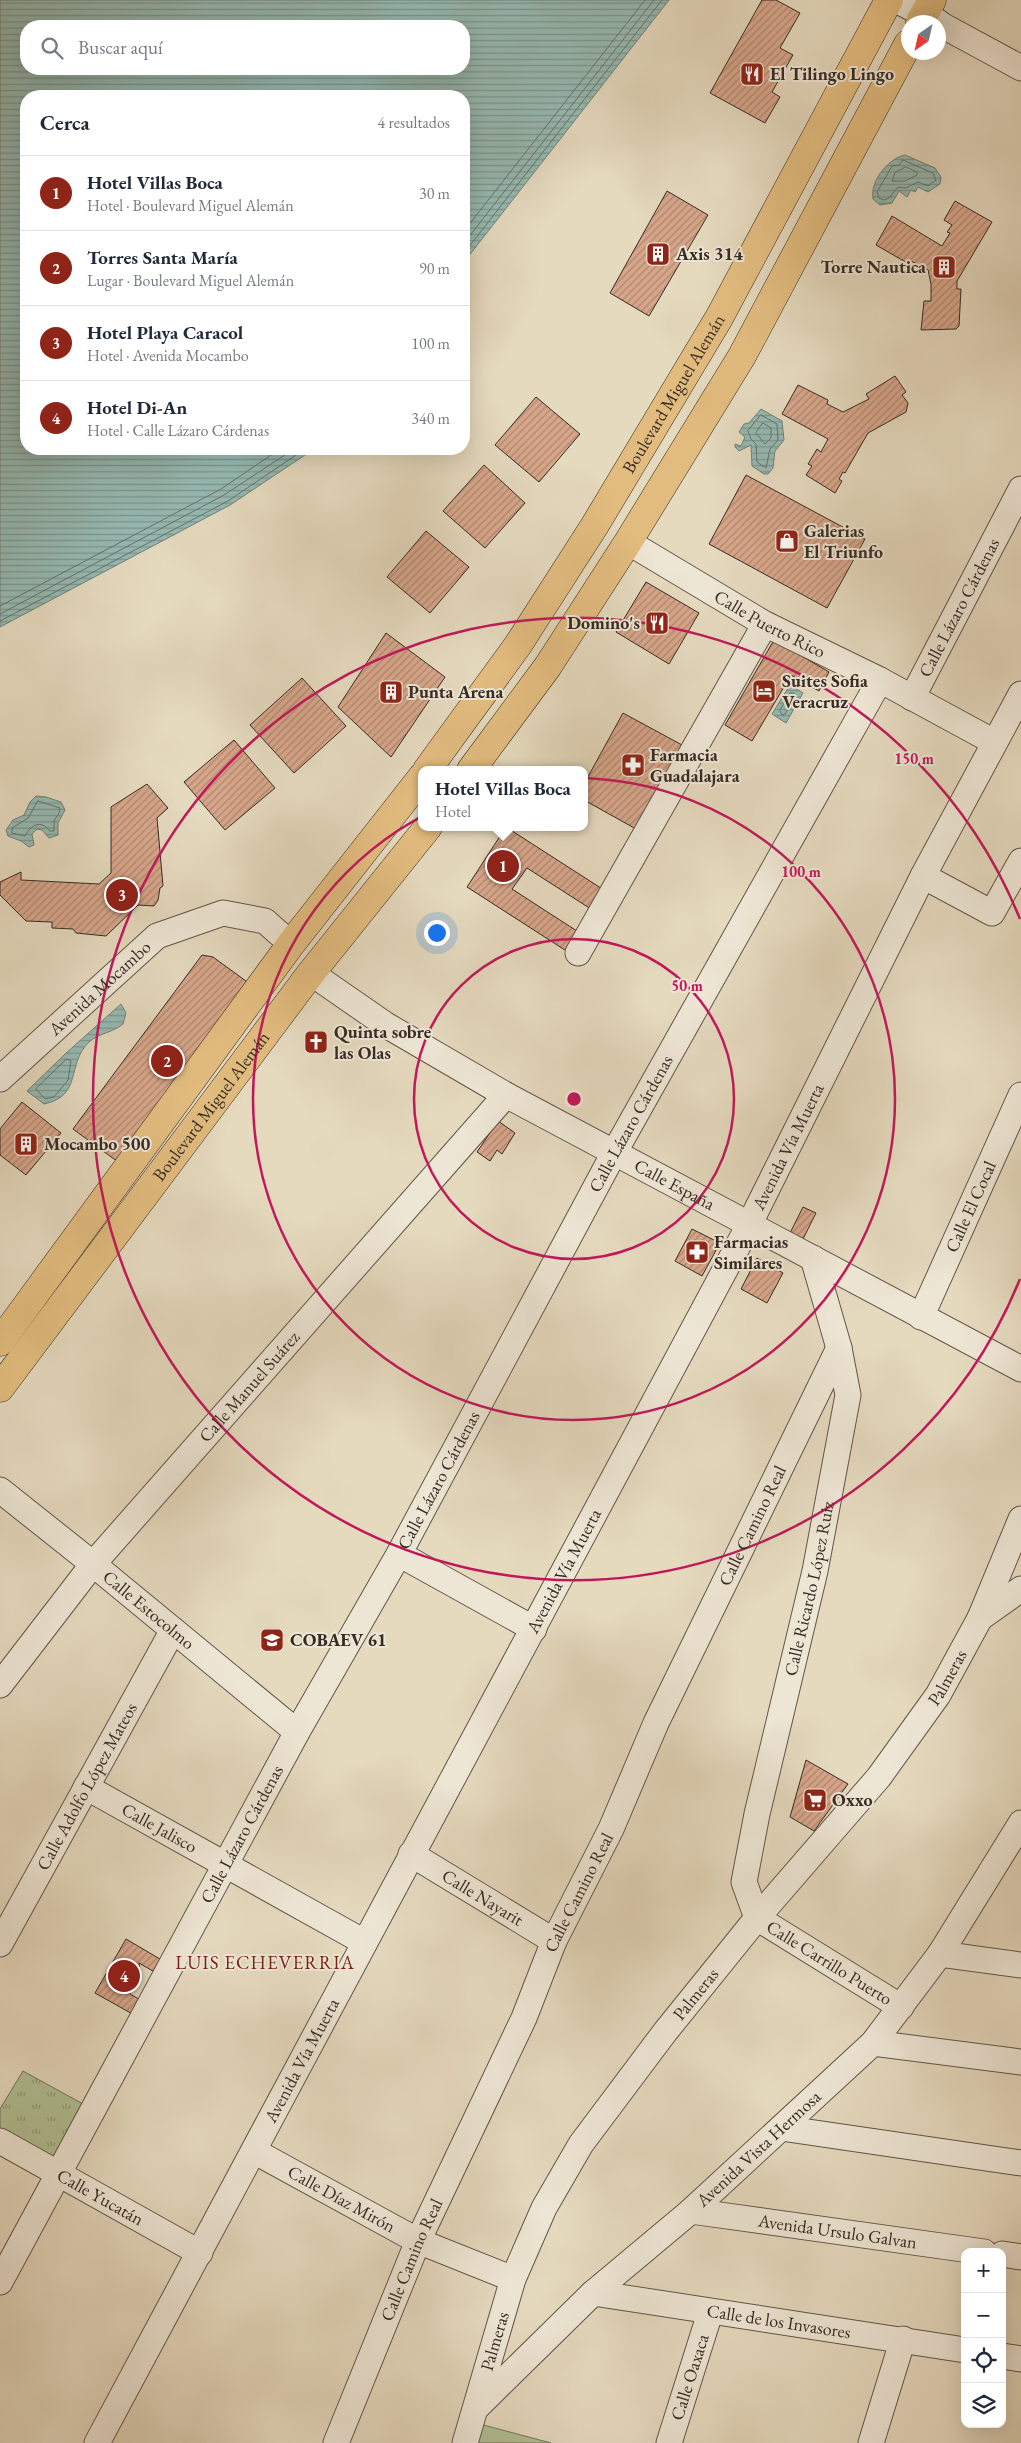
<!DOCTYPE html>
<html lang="es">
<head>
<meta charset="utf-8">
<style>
  body { margin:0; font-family:"EB Garamond",serif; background:#f2f2f3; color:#1f2937 }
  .controls { position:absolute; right:15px; bottom:15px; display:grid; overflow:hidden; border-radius:10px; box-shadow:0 5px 20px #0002 }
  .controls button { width:45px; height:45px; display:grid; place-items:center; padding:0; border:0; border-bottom:1px solid #e0e1e3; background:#fff; color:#1f2937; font:25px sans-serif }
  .compass { position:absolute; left:901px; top:15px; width:45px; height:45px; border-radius:50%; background:#fff; box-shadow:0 5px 20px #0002; rotate:214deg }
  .you { position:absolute; left:436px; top:932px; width:18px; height:18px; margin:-12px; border:4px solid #fff; border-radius:50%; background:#1a73e8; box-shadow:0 0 0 8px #1a73e833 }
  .badge { display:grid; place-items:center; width:32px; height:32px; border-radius:50%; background:#8f2418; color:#fff; font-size:16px; font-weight:700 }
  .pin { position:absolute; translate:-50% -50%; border:2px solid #fff; box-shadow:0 1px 5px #0006 }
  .popup { position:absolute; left:418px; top:766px; width:170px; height:65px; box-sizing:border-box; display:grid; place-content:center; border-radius:10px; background:#fff; filter:drop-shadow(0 1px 4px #0005); font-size:16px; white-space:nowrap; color:#747a83 }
  .popup b { font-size:19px; color:#1f2937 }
  .popup::after { content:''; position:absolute; left:50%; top:100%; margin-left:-10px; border:10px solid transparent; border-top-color:#fff }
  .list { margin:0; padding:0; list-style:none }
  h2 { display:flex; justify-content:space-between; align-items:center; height:65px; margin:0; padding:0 20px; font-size:21px }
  h2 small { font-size:16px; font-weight:400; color:#747a83 }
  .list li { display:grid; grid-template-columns:32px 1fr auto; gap:15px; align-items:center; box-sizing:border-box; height:75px; padding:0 20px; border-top:1px solid #e0e1e3 }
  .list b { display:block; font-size:19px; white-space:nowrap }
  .list p { margin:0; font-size:16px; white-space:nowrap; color:#747a83 }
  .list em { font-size:16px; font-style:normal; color:#747a83 }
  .icon { flex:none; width:28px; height:28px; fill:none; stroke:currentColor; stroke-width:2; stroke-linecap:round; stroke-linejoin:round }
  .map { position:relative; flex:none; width:1021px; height:2443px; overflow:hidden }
  .search { position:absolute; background:#fff; box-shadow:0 5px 20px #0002; left:20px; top:20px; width:450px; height:55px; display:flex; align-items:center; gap:12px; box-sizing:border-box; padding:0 18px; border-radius:20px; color:#747a83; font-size:19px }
  .panel { position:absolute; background:#fff; box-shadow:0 5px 20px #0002; left:20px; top:90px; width:450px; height:365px; border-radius:20px }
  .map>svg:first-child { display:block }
  .park { fill:url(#park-tufts); stroke:#74765c }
  .garden { fill:#b1c094; stroke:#74765c }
  .water { fill:url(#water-rules); stroke:#70817a; fill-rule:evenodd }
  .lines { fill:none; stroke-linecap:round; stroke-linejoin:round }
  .shore { stroke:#66726c; stroke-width:1 }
  .building { fill:url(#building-hatch); stroke:#372b24 }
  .minor-casing { stroke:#62564a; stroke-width:27 }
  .major-casing { stroke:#372b24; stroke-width:29 }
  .minor { stroke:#eee6d5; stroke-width:25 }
  .major { stroke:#e2bc7f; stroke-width:28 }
  .ring { fill:none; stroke:#c2185b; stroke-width:2.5 }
  .labels { text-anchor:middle; stroke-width:4; stroke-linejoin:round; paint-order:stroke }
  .poi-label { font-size:18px; font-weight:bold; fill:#372b24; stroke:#eee6d5; text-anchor:start }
  .street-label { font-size:18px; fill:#372b24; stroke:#eee6d5 }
  .neighbourhood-label { font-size:19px; letter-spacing:1px; fill:#7a1f14; stroke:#eee6d5 }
  .centre { fill:#c2185b; stroke:#eee6d5; stroke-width:2.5 }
  .ring-label { font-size:15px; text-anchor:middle; font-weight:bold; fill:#c2185b; stroke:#eee6d5; stroke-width:4; stroke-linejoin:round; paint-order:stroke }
</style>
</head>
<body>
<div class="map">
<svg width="1021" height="2443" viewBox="0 0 1021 2443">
  <defs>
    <pattern id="park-tufts" width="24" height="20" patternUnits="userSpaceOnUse" patternTransform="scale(1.25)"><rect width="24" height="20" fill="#b1c094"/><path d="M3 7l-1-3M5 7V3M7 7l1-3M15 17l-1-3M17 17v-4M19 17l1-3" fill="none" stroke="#919c79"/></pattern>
    <pattern id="water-rules" width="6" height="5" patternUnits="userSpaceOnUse" patternTransform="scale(1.25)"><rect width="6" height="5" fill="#96bab3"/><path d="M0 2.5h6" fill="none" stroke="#7b9791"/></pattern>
    <pattern id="building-hatch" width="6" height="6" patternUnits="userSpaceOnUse" patternTransform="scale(1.25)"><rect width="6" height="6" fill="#d7a68a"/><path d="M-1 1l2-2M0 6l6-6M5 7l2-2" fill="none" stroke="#af8771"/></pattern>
  </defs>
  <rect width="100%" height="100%" fill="#e5d9be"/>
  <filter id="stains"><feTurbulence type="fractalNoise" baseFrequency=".004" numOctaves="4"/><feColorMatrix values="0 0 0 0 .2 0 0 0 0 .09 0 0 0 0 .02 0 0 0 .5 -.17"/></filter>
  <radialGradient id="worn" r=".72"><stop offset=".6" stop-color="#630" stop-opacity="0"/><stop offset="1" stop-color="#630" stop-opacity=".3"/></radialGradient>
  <path class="park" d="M23 2071 94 2110 60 2174 0 2141V2109Z"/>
  <path class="garden" d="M476 2423 551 2443H471Z"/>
  <path class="water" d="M0 0H669L464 262V96H26V449H314L230 505 0 627ZM464 26V69H26V26Z
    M905 155 935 168 941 177 940 184 928 192 918 187 915 192 911 190 907 197 899 191 892 203 880 205 873 199C870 179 890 158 905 155Z
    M761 409 782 421 784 440 775 451 773 468 768 474H764L752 466 751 445 739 451 735 447V444L741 446 745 437 739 432 744 424 749 423Z
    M790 685 803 693 786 723 772 714Z
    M36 796 46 797 61 802 65 810 58 823V835L49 838 42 830 37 829 32 834 34 845 29 847 21 841 8 836 6 830 13 820 24 815 30 802Z
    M121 1004 126 1013 123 1024C112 1033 99 1033 89 1042 66 1064 83 1096 44 1104L27 1091 65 1054Z"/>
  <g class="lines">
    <path class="shore" d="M903 160 933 173 936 180 928 186 918 182 906 188 898 187 889 198 884 200 879 198 877 192 892 166 899 165Z
      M906 167 917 172V175L905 181H892L895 173Z
      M464 231 645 0
      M464 243 654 0
      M464 253 662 0
      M761 415 777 424 778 440 770 449 766 468 757 462 756 444 751 439 748 431Z
      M763 423 771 428V438L765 444 756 433Z
      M0 606 221 489 280 449
      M0 614 224 495 294 449
      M0 621 228 501 305 449
      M790 693H794L795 696 785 714 782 715 780 711Z
      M38 801 60 808 59 813 54 821V831H50C40 819 31 825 25 836L12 833V828L28 818Z
      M67 1059 71 1061 68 1080 54 1097 45 1099 36 1089Z"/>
  </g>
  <path class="building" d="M762 0H776L800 13 780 48 793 55 772 92 780 97 765 123 710 93Z
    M667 191 708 215 649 316 610 293Z
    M955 201 992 222 957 281V289H961L959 326 956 329 921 330 924 301H931V284L928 270 911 261 909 264 876 245 892 216 942 246 950 233 947 232 952 225 944 220Z
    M895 376 906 392 902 395 908 403 906 412 868 433 845 473 843 472 839 479 842 481 835 493 806 475 812 466 808 464 817 449 821 452 828 439 782 414 798 385 828 400 827 404 843 412 869 399 866 394Z
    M536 397 580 434 539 482 495 445Z
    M484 465 525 503 485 548 443 511Z
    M746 475 865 539 827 608 709 544Z
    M426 531 469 567 430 613 387 577Z
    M646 582 699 613 669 664 616 632Z
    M386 633 445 677 391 757 338 707Z
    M774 640 829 672 819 691 791 675 752 741 725 725Z
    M302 678 346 726 294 773 250 725Z
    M623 713 682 745 636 829 584 800V784Z
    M234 740 275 788 225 830 184 782Z
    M147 784 168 808 157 818 163 886 160 888 158 900 154 906 138 905 106 936 76 933 73 929 52 928V922L26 921 0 895V882L21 872V880L99 884 111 873V807Z
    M506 827 607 892 594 911 527 868 512 889 580 933 568 952 467 887Z
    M202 955 213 957 261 992 129 1170 73 1129Z
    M22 1102 61 1133 26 1175 0 1155V1129Z
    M498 1121 515 1133 502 1154 497 1150 490 1161 477 1152Z
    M803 1207 816 1213 801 1243 788 1237Z
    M692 1229 720 1243 702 1276 675 1261Z
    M757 1258 783 1273 767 1303 741 1289Z
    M806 1760 848 1784 814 1831 790 1817Z
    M126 1939 165 1962 158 1974 139 1963 140 1973 138 1977 132 1978 129 1983 131 1986 130 1994 144 2002 136 2016 95 1993Z"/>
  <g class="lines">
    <g class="minor-casing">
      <g id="minor">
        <path d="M896 0 938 22"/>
        <path d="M938 23 1021 68"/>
        <path id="s1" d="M628 542 765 624 880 680 994 742"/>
        <path id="s2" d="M912 698 1021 489"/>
        <path d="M923 876 992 913 1021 861"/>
        <path d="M578 953 765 624"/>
        <path id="s3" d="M311 973 386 1025 506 1095 1021 1369"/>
        <path id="s4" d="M0 1079 157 936 223 913 265 921 291 944"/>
        <path id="s5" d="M921 1317 1021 1095"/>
        <path id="s6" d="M0 1490 93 1564 297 1732"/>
        <path d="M399 1554 534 1629"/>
        <path d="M980 1618 1021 1589"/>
        <path id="s7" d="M0 1685 93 1564 506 1095"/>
        <path id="s8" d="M86 1787 364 1942"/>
        <path id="s9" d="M411 1854 554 1941"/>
        <path id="s10" d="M757 1918 744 1882 757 1814 815 1571 848 1395 839 1348 813 1258"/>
        <path id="s11" d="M757 1918 901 2007"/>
        <path id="s12" d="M0 1944 173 1630"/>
        <path d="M940 1954 1021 1965"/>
        <path d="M873 2043 1021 2062"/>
        <path d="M781 2128 1021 2163"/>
        <path id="s13" d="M0 2141 200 2253"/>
        <path id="s14" d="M254 2151 418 2241 513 2279"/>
        <path id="s15" d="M691 2211 984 2252"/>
        <path d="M1002 2254 1021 2257"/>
        <path id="s16" d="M0 2282 297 1732 399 1554 614 1153 880 680"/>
        <path id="s17" d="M593 2293 965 2350"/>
        <path d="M1002 2356 1021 2359"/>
        <path id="s18" d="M478 2406 593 2293 691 2211 873 2043 940 1954 1021 1823"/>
        <path id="s19" d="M97 2443 749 1225 923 876 1021 694"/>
        <path id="s20" d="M336 2443 418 2241 524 2018 554 1941 611 1829 656 1723 839 1348"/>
        <path id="s21" d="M465 2443 513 2279 544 2208 581 2144 665 2032 757 1918 879 1777 938 1695 980 1618 1021 1519"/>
        <path id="s22" d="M669 2443 710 2313"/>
        <path d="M871 2443 903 2339"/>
      </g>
    </g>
    <g class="major-casing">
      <g id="major">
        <path d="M920 22 932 0"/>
        <path id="s23" d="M427 770 518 645 595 525 719 318 889 0"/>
        <path d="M471 770 548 666 628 542 742 356 908 44"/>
        <path d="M0 1342 291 944 422 777"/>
        <path id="s24" d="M0 1388 311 973 428 827"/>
      </g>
    </g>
    <use href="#minor" class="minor"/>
    <use href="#major" class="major"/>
  </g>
  <g class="ring">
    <circle cx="574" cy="1099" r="160"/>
    <circle cx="574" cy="1099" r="321"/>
    <path d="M1020 1279A481 481 0 1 1 1020 919"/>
  </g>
  <defs>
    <g id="restaurant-square" transform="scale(1.25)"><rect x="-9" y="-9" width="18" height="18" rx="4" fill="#8f2418" stroke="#eee6d5"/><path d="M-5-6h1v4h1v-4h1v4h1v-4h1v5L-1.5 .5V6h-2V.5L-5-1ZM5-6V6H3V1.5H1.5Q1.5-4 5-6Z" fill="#fff"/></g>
    <g id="building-square" transform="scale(1.25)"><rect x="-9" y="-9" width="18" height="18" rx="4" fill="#8f2418" stroke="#eee6d5"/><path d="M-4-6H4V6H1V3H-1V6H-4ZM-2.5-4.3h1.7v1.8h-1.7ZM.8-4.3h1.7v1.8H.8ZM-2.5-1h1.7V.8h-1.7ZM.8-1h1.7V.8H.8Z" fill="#fff"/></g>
    <g id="shop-square" transform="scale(1.25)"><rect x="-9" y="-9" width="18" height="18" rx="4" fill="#8f2418" stroke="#eee6d5"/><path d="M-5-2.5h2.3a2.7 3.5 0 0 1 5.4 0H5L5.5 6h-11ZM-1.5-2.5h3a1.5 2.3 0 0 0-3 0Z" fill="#fff"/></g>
    <g id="hotel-square" transform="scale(1.25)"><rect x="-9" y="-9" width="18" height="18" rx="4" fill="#8f2418" stroke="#eee6d5"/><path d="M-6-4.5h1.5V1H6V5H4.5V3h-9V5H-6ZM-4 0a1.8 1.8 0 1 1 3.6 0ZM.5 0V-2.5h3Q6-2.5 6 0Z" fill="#fff"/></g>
    <g id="pharmacy-square" transform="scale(1.25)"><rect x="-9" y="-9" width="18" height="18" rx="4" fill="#8f2418" stroke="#eee6d5"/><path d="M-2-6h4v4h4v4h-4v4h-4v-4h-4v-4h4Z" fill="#fff"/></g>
    <g id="church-square" transform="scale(1.25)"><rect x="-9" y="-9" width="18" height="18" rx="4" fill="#8f2418" stroke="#eee6d5"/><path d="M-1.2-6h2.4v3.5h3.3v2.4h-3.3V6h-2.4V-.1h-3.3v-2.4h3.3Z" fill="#fff"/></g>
    <g id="school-square" transform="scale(1.25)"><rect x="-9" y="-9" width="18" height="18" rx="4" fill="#8f2418" stroke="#eee6d5"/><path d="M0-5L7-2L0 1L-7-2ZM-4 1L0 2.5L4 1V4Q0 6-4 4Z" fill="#fff"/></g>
    <g id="supermarket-square" transform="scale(1.25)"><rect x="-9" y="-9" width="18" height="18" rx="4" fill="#8f2418" stroke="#eee6d5"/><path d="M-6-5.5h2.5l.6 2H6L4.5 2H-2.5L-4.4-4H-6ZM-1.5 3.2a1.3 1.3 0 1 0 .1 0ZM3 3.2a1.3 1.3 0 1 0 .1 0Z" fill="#fff"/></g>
  </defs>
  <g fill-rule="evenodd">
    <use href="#restaurant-square" x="752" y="74"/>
    <use href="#building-square" x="658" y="254"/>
    <use href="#building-square" x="944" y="267"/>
    <use href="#shop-square" x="787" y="541"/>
    <use href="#restaurant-square" x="657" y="623"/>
    <use href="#hotel-square" x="764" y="691"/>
    <use href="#building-square" x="391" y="692"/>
    <use href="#pharmacy-square" x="633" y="765"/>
    <use href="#church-square" x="316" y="1042"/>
    <use href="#building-square" x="26" y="1144"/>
    <use href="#pharmacy-square" x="697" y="1252"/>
    <use href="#school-square" x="272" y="1640"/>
    <use href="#supermarket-square" x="815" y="1800"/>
  </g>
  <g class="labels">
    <g class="poi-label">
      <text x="770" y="80">El Tilingo Lingo</text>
      <text x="676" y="260">Axis 314</text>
      <text x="926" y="273" text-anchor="end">Torre Nautica</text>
      <text x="804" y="537">Galerias<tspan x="804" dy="21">El Triunfo</tspan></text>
      <text x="640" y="629" text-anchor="end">Domino's</text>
      <text x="782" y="687">Suites Sofia<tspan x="782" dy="21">Veracruz</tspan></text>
      <text x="408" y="698">Punta Arena</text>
      <text x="650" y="761">Farmacia<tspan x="650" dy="21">Guadalajara</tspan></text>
      <text x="334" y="1038">Quinta sobre<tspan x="334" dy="21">las Olas</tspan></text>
      <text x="44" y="1150">Mocambo 500</text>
      <text x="714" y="1248">Farmacias<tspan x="714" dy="21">Similares</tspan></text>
      <text x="290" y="1646">COBAEV 61</text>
      <text x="832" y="1806">Oxxo</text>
    </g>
    <g class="street-label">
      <text dy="6" stroke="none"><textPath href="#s23" startOffset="450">Boulevard Miguel Alemán</textPath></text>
      <text dy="6" stroke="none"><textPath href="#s2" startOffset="102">Calle Lázaro Cárdenas</textPath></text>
      <text dy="6" stroke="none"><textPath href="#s1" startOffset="164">Calle Puerto Rico</textPath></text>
      <text dy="6" stroke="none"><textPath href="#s4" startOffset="135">Avenida Mocambo</textPath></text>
      <text dy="6" stroke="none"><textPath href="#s24" startOffset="352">Boulevard Miguel Alemán</textPath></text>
      <text dy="6" stroke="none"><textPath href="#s16" startOffset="1319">Calle Lázaro Cárdenas</textPath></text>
      <text dy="6" stroke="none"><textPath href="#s19" startOffset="1469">Avenida Vía Muerta</textPath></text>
      <text dy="6" stroke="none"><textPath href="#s3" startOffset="421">Calle España</textPath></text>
      <text dy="6" stroke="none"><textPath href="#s5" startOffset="121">Calle El Cocal</textPath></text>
      <text dy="6" stroke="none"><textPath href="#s7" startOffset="389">Calle Manuel Suárez</textPath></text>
      <text dy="6" stroke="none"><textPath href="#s16" startOffset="914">Calle Lázaro Cárdenas</textPath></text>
      <text dy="6" stroke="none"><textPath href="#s20" startOffset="1008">Calle Camino Real</textPath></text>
      <text dy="6" stroke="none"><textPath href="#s19" startOffset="989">Avenida Vía Muerta</textPath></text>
      <text dy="6" stroke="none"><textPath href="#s10" startOffset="339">Calle Ricardo López Ruiz</textPath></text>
      <text dy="6" stroke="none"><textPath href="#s6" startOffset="191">Calle Estocolmo</textPath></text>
      <text dy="6" stroke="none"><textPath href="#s21" startOffset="916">Palmeras</textPath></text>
      <text dy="6" stroke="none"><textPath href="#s12" startOffset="180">Calle Adolfo López Mateos</textPath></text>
      <text dy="6" stroke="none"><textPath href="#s8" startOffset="84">Calle Jalisco</textPath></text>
      <text dy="6" stroke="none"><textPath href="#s16" startOffset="509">Calle Lázaro Cárdenas</textPath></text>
      <text dy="6" stroke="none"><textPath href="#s20" startOffset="602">Calle Camino Real</textPath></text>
      <text dy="6" stroke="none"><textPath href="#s9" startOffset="84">Calle Nayarit</textPath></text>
      <text dy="6" stroke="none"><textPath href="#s11" startOffset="85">Calle Carrillo Puerto</textPath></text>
      <text dy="6" stroke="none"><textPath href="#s21" startOffset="511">Palmeras</textPath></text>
      <text dy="6" stroke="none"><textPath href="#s19" startOffset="434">Avenida Vía Muerta</textPath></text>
      <text dy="6" stroke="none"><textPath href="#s18" startOffset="381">Avenida Vista Hermosa</textPath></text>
      <text dy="6" stroke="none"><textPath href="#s13" startOffset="115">Calle Yucatán</textPath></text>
      <text dy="6" stroke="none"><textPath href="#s14" startOffset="100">Calle Díaz Mirón</textPath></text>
      <text dy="6" stroke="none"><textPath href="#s15" startOffset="148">Avenida Ursulo Galvan</textPath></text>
      <text dy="6" stroke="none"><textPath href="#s20" startOffset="198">Calle Camino Real</textPath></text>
      <text dy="6" stroke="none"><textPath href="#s17" startOffset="188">Calle de los Invasores</textPath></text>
      <text dy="6" stroke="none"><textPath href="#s21" startOffset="106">Palmeras</textPath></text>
      <text dy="6" stroke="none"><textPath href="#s22" startOffset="69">Calle Oaxaca</textPath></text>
    </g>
    <g class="neighbourhood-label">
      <text x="265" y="1969">LUIS ECHEVERRIA</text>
    </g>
  </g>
  <circle cx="574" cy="1099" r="8" class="centre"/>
  <g class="ring-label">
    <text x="914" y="764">150 m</text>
    <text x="801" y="877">100 m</text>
    <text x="687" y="991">50 m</text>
  </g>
  <rect width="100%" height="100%" filter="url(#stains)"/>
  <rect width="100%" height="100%" fill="url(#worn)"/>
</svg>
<div class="controls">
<button>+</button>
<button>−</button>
<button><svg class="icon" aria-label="locate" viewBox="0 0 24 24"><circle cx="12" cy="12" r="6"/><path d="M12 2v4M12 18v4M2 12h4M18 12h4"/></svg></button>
<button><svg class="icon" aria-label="layers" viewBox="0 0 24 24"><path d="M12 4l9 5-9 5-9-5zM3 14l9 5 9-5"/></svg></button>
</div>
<svg class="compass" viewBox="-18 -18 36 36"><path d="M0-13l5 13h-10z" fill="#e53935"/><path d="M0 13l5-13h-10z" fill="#747a83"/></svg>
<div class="you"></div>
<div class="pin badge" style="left:503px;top:866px">1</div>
<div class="popup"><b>Hotel Villas Boca</b>Hotel</div>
<div class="pin badge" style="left:167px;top:1061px">2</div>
<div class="pin badge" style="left:122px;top:895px">3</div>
<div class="pin badge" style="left:124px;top:1976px">4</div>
<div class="search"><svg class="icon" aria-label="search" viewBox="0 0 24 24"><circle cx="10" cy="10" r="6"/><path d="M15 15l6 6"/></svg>Buscar aquí</div>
<section class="panel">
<h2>Cerca<small>4 resultados</small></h2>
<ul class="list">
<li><span class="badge">1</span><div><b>Hotel Villas Boca</b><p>Hotel · Boulevard Miguel Alemán</p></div><em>30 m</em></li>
<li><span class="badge">2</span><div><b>Torres Santa María</b><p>Lugar · Boulevard Miguel Alemán</p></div><em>90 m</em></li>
<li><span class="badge">3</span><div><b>Hotel Playa Caracol</b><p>Hotel · Avenida Mocambo</p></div><em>100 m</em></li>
<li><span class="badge">4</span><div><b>Hotel Di-An</b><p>Hotel · Calle Lázaro Cárdenas</p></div><em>340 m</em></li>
</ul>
</section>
</div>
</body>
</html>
